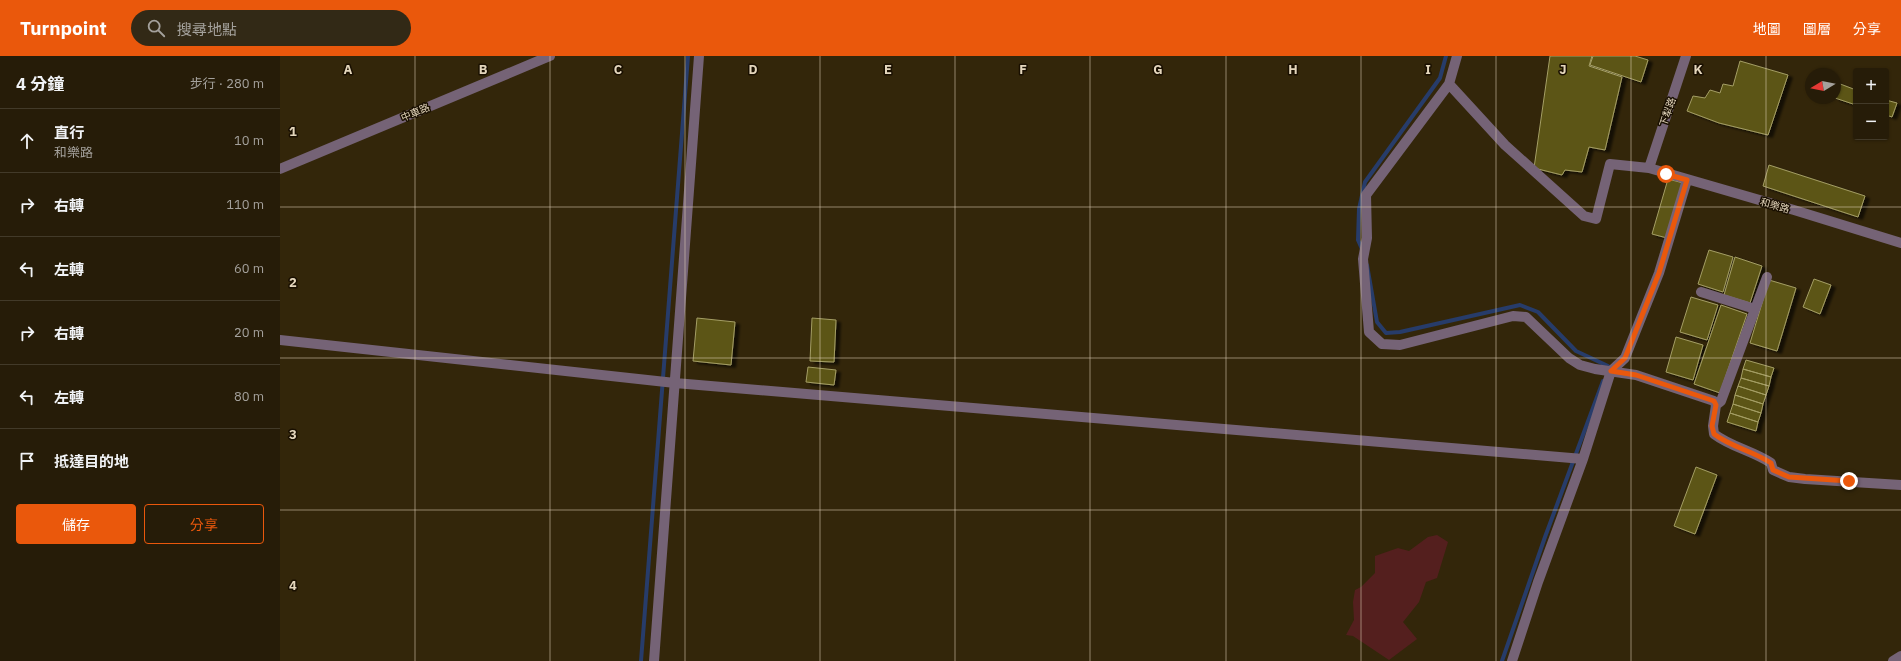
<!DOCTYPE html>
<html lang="zh-TW">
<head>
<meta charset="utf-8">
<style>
  body { margin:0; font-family:"IBM Plex Sans","Noto Sans TC",sans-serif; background:#322916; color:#f1f3f6 }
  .controls { position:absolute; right:12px; top:12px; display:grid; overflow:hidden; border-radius:4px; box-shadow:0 1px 3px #0004 }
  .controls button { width:36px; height:36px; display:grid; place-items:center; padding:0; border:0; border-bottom:1px solid #423a29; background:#261c08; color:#f1f3f6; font:20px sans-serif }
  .compass { position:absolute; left:1525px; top:12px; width:36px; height:36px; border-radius:50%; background:#261c08; box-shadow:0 1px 3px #0004; rotate:260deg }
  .stop { position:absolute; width:12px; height:12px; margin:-9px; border:3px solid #ea580c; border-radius:50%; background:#fff }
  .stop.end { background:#ea580c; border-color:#fff; box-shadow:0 1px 4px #0008 }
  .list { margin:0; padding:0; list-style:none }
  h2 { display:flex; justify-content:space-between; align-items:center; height:52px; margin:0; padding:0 16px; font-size:17px }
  h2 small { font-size:13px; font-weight:400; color:#a4a19c }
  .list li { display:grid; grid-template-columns:26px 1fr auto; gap:12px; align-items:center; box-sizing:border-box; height:64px; padding:0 16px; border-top:1px solid #423a29 }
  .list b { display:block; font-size:15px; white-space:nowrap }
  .list p { margin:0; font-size:13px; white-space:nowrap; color:#a4a19c }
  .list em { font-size:13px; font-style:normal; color:#a4a19c }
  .actions { display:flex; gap:8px; padding:12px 16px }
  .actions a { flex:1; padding:9px 0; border:1px solid #ea580c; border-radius:4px; text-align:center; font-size:14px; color:#ea580c }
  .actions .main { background:#ea580c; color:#fff }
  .icon { flex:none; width:22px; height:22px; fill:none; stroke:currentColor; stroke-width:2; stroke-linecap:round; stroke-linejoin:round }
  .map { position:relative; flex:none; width:1621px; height:605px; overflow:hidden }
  header { display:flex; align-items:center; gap:24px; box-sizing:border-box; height:56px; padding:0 20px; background:#ea580c; color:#fff }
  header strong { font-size:19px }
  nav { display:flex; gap:22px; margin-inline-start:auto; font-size:14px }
  .search { width:280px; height:36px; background:#322916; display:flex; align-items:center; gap:10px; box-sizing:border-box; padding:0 14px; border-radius:22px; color:#a4a19c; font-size:15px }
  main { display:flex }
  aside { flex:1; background:#261c08 }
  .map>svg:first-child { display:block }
  .green { fill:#541f1e }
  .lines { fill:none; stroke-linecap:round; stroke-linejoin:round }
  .stream { stroke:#273c6a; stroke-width:4 }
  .building { fill:#5c5514; stroke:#a49e65; filter:url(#shadow) }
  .minor { stroke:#756376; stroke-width:10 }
  .route { stroke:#ea580c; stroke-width:5 }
  .grid { fill:none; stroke:#e4d6bc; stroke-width:1; stroke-opacity:0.55 }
  .labels { text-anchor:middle; stroke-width:3; stroke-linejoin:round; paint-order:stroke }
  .street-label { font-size:10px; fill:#e4d6bc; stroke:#190f00 }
  .grid-label { font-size:13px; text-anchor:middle; font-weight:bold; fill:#e4d6bc; stroke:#190f00; stroke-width:3; stroke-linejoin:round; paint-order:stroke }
</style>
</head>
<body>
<header>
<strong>Turnpoint</strong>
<div class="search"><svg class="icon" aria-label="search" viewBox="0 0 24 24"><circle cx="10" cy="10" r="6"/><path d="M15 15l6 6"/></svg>搜尋地點</div>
<nav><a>地圖</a><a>圖層</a><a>分享</a></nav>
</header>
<main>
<aside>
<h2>4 分鐘<small>步行 · 280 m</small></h2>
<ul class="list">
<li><svg class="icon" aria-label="ahead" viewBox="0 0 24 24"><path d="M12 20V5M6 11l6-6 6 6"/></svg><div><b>直行</b><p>和樂路</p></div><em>10 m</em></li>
<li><svg class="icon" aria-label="right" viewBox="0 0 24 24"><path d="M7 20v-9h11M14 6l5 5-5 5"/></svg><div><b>右轉</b></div><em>110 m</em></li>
<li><svg class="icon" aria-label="left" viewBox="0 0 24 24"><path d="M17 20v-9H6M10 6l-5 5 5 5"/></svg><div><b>左轉</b></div><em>60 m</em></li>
<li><svg class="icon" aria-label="right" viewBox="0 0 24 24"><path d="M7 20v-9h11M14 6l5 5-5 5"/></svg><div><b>右轉</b></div><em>20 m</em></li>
<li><svg class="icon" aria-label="left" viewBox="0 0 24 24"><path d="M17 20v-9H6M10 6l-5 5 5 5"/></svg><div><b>左轉</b></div><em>80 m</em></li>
<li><svg class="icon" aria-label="arrive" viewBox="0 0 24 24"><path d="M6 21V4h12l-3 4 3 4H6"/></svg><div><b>抵達目的地</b></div></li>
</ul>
<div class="actions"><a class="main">儲存</a><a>分享</a></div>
</aside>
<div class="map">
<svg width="1621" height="605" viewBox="0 0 1621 605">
  <defs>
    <filter id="shadow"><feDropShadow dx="4.5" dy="2.5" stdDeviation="1" flood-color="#0009"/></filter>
  </defs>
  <rect width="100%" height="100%" fill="#33260a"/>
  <path class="green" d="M1157 479 1168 486 1157 522 1146 526 1139 546 1123 566 1137 583 1109 604 1073 580 1066 579 1074 564 1073 546 1075 534 1081 531 1095 517V500L1118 492 1129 495 1148 481Z"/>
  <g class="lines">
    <path class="stream" d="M1082 193 1078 184 1079 153 1085 126 1160 22 1166 0
      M1087 209 1097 266 1106 277 1120 276 1240 249 1258 256 1296 295 1328 310 1327 315
      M361 605 408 0
      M1222 605 1265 481 1323 325"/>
  </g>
  <path class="building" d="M1270 0H1312L1309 10 1342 21 1325 94 1309 91 1302 116 1285 114 1282 119 1254 112Z
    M1313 0H1355L1368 4 1361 26 1310 9Z
    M1460 5 1508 19 1488 79 1439 67 1407 55 1413 40 1425 42 1430 34 1440 37 1443 28 1453 30Z
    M1555 26 1576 34V49L1555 42Z
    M1606 44 1617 47 1612 61 1606 59Z
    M1489 109 1585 140 1578 161 1483 130Z
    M1388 123 1403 127 1387 182 1372 178Z
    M1429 194 1453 201 1443 236 1418 228Z
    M1455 201 1482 210 1470 247 1444 239Z
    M1534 223 1551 229 1540 258 1523 251Z
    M1489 224 1516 232 1497 295 1470 287Z
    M1411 241 1438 249 1427 284 1400 276Z
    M1441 249 1467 258 1440 337 1414 328Z
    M417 262 455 266 451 309 413 305Z
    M532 262 556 264 554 306 530 305Z
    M1396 281 1423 289 1413 324 1386 316Z
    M1466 304 1494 312 1491 321 1463 313Z
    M528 311 556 314 554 329 526 326Z
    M1463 313 1491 321 1489 330 1461 322Z
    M1461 322 1489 330 1486 339 1458 330Z
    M1458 330 1486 339 1483 348 1455 339Z
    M1455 339 1483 348 1481 357 1453 348Z
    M1453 348 1481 357 1478 366 1450 357Z
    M1450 357 1478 366 1476 375 1447 366Z
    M1416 411 1437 419 1415 478 1394 470Z"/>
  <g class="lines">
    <path class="minor" d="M1177 0 1169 28 1086 139 1087 182 1083 203 1089 276 1102 288 1120 289 1233 260 1246 261 1289 302 1300 309 1315 313 1356 319 1434 345 1436 349 1433 370 1434 378C1451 391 1473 395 1491 407L1493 414 1509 421 1525 423 1621 429
      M1169 28 1225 89 1304 160 1316 163 1330 108 1369 112 1514 154 1621 187
      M1369 112 1406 0
      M0 113 270 0
      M1421 236 1475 253
      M0 284 395 327 1303 403
      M1436 349 1441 345 1487 221
      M374 605 419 0
      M1232 605 1258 526 1303 403 1331 315 1345 302 1379 217 1407 124
      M1613 605 1621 600"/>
  </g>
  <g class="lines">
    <path class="route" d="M1386 118 1407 124 1379 217 1345 302 1331 315 1356 319 1434 345 1436 349 1432 370 1434 378C1451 391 1473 395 1491 407L1493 414 1509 421 1569 425"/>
  </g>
  <path class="grid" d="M135 0V605M270 0V605M405 0V605M540 0V605M675 0V605M810 0V605M946 0V605M1081 0V605M1216 0V605M1351 0V605M1486 0V605M0 151H1621M0 302H1621M0 454H1621"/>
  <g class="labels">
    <g class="street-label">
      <text transform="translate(135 56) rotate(-23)" y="4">中車路</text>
      <text transform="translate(1387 56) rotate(-71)" y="4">下犁路</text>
      <text transform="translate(1495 149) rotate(16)" y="4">和樂路</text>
    </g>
  </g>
  <g class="grid-label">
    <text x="68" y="18">A</text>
    <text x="203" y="18">B</text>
    <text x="338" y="18">C</text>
    <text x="473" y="18">D</text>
    <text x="608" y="18">E</text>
    <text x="743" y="18">F</text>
    <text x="878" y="18">G</text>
    <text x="1013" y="18">H</text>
    <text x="1148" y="18">I</text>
    <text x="1283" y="18">J</text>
    <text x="1418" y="18">K</text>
    <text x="13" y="80">1</text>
    <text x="13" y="231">2</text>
    <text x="13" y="383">3</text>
    <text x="13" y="534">4</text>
  </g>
</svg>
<div class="controls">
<button>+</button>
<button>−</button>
</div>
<svg class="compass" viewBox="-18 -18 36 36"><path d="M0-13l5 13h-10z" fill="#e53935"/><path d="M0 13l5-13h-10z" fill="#a4a19c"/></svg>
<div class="stop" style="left:1386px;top:118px"></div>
<div class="stop end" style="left:1569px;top:425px"></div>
</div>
</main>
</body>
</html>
